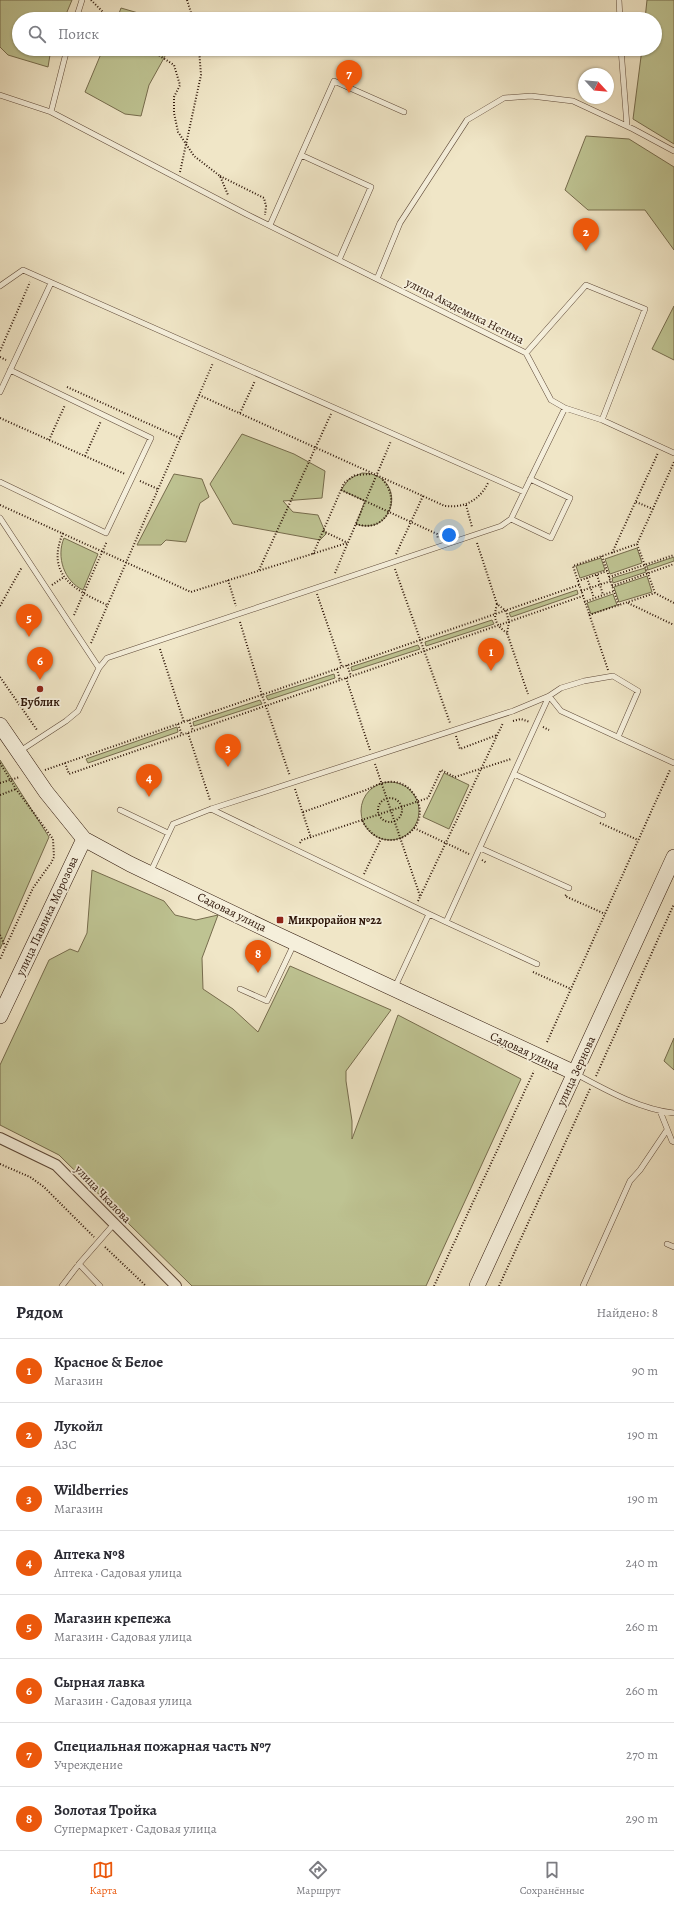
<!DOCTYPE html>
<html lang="ru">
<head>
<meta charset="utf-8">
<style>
  body { margin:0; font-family:Alegreya,serif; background:#f7f7f7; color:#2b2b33 }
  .compass { position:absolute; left:578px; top:68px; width:36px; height:36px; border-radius:50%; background:#fff; box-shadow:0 1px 3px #0004; rotate:116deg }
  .you { position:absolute; left:449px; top:535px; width:14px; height:14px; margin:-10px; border:3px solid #fff; border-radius:50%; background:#1a73e8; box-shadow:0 0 0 6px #1a73e833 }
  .badge { display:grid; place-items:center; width:26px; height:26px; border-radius:50%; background:#ea580c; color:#fff; font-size:13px; font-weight:700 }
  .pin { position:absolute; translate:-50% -33px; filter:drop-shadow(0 1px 2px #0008) }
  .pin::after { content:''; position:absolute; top:21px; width:14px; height:12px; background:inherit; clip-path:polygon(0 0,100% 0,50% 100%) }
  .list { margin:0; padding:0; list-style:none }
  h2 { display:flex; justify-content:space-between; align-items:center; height:52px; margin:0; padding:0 16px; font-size:17px }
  h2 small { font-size:13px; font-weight:400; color:#7c7c81 }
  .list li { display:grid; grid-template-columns:26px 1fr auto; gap:12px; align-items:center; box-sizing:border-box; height:64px; padding:0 16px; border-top:1px solid #e1e1e2 }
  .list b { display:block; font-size:15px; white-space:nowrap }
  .list p { margin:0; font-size:13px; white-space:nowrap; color:#7c7c81 }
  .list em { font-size:13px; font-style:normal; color:#7c7c81 }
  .icon { flex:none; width:22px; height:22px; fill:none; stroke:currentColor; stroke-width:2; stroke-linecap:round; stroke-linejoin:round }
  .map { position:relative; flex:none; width:674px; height:1286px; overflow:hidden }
  .search { position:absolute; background:#fff; box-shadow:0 1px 3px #0004; left:12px; right:12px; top:12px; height:44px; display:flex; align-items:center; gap:10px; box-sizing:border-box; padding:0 14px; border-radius:22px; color:#7c7c81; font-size:15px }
  .sheet { height:564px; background:#fff }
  nav { display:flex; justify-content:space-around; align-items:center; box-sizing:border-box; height:56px; border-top:1px solid #e1e1e2; background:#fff; font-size:11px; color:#7c7c81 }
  nav a { display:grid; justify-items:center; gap:2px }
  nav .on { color:#ea580c }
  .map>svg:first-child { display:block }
  .green { fill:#bec392; stroke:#766c4d }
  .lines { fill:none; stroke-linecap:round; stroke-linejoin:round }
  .lane-casing { stroke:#5e4938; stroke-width:6 }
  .street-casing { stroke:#5e4938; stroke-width:12 }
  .secondary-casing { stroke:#2d1508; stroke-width:16 }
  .path { stroke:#2d1508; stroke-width:2; stroke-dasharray:1 2; stroke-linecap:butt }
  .lane { stroke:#f5efdb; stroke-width:5 }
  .street { stroke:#f5efdb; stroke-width:10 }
  .secondary { stroke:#f5efdb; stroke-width:15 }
  .poi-dot { fill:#8f2418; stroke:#f5efdb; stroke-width:1.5 }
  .labels { text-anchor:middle; stroke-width:3.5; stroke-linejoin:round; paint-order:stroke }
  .street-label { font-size:12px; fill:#2d1508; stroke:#f5efdb }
  .poi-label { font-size:12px; font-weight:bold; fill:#2d1508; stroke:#f5efdb }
</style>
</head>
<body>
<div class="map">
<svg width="674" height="1286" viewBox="0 0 674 1286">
  <rect width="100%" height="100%" fill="#f0e6c7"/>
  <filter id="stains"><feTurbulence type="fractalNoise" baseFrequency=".005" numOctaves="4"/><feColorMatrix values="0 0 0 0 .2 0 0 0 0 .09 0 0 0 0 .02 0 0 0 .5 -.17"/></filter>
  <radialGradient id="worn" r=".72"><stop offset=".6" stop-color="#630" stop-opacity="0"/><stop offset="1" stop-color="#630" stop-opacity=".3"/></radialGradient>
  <path class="green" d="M0 0H72L64 19H19V49H51L48 67 8 55 0 47Z
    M647 0H674V144L633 119 642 49H655V19H645Z
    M121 8 159 19H117Z
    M103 49H169L149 85 141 116 125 114 85 92Z
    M586 136 629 139 674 167V250L645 210H588L565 190Z
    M674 306V360L652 349Z
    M242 434 294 454 325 471 322 498 283 501 293 512 318 515 326 534 320 540 233 524 210 484Z
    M362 473C409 474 395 538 356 524L365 501 341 490 349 479Z
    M174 474 202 479 209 497 200 503 186 542 166 540 161 545H137Z
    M64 538 98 554 83 590C64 581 56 557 64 538Z
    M637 548 642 563 610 574 605 559Z
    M674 557V561L648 570 647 566Z
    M601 558 605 570 580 578 576 566Z
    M645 568 646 572 613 583 612 578Z
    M647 576 652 592 619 602 614 587Z
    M577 590 578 594 511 617 509 613Z
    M613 594 617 605 591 614 587 603Z
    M492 620 494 624 426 646 425 642Z
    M418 645 420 649 352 671 351 667Z
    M334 674 335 678 268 700 266 696Z
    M260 700 262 704 194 726 193 722Z
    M177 727 178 732 88 763 86 759Z
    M0 760 49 837 0 949Z
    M444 773 469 785 449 829 423 817Z
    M361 811a29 29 0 1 1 58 0a29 29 0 1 1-58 0Z
    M92 870 164 901 175 915 196 920 218 915 202 958 203 989 233 1009 258 1032 290 966 391 1010 346 1071V1081L352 1121V1139L398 1015 521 1079 426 1286H192L59 1155 0 1125V1065L49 960 70 949 78 952 87 933Z
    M674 1038V1070L664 1061Z"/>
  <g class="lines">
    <g class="lane-casing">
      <path id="lane" d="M619 0 620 19
        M76 19 82 0
        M621 49 627 126
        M0 95 51 112 246 214 526 353 551 400 565 408 602 420 674 453
        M51 112 67 49
        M301 155 334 81 404 112
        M270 225 301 155 371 187 339 260
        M377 279 400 223 467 120 504 98 531 96 573 101 633 129 674 151
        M0 286 23 270 524 492 565 408
        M526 353 586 285 645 309 602 420
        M0 392 51 283
        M0 482 106 533 151 438 10 370
        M0 518 99 668 78 711 66 721 20 751
        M511 519 551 538 570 498 530 479
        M99 668 107 658 501 526 511 519 524 492
        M514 774 603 815
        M211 809 429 914 395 987
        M120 810 168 833
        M480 848 569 888
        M151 871 173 824 211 809 513 711 549 696 561 711 674 763
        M429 914 446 922 549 696 561 688 584 681 613 676 638 691 618 737
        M446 922 537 964
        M240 989 267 1001 294 944
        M576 1074C606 1090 639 1109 674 1113
        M660 1111 672 1141 674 1142
        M667 1244 674 1247
        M79 1264 100 1286
        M62 1286 79 1264 114 1224
        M583 1286 630 1181 640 1170 667 1130"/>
    </g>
    <g class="street-casing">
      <path id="street" d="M0 1138 56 1165 176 1286"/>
    </g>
    <g class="secondary-casing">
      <path id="secondary" d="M0 725 46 792 84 839 130 864 276 934 575 1073
        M0 1016 84 839
        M477 1286 674 857"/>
    </g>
    <path class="path" d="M91 0 110 19
      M187 0 193 19
      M149 49 174 65 180 85 174 97V113L178 132 194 156 220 176 228 195
      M180 172 201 75 199 49
      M220 176 264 198 266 206 265 215
      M0 351 30 282
      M0 357 6 360
      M67 387 180 438
      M199 395 445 506C464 508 479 501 488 483
      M240 413 255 381
      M0 418 125 474
      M49 440 65 405
      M85 456 101 421
      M140 481 158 489
      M341 490 437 534 438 539
      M636 502 653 509
      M0 505 191 592 347 543
      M466 505 472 527
      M356 524C385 534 403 501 382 479
      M323 531 346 542
      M63 533C45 575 75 590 107 605
      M477 543 497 604 506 611 509 622 507 633 528 694
      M612 553 658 453
      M313 554 344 483 355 475 371 474
      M396 554 423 496
      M602 556 619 606
      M395 569 450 723
      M259 570 331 414
      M335 573 391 441
      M597 575 603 595
      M609 577 674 555
      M587 578 594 598
      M228 580 236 606
      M578 581 607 571
      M52 585 64 577
      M612 586 674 564
      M581 591 611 581
      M655 593 637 544 674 462
      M317 594 342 667
      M584 602 614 591
      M628 603 674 625
      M497 604C493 618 495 625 507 633
      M0 606 22 567
      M74 615 107 541
      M589 615 655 593 674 603
      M240 622 262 695 290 776
      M91 643 213 363
      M160 649 184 722
      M347 665 351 676
      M337 669 340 680
      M608 670 573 566 637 544
      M0 677 37 730
      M346 678 370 750
      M189 720 193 731
      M513 721 521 719 530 722
      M178 724 182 735
      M543 727 549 730
      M188 733 210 800
      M456 736 460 749 497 735
      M0 763 16 789 53 839 54 857 51 863 33 888 0 959
      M65 763 69 774 583 596
      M375 764 420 896
      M45 770 579 585
      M0 783 20 777
      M295 789 311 838
      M0 795 16 789
      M378 810a12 12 0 1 1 24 0a12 12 0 1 1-24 0Z
      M303 812C324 805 345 797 366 790 373 787 381 782 389 782 398 781 407 785 413 793 439 827 384 864 362 820
      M600 823 638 840
      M414 828 469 854
      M300 843 302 840 428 798 441 770 455 777 511 759
      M482 860 487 863
      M364 874 381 839
      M566 895 565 896 605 914
      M418 901 503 723
      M0 935 5 946
      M533 972 571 989
      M547 1042 670 770
      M596 1076 674 904
      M0 1164 30 1177 44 1187 94 1237
      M105 1247 146 1286
      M434 1286 534 1071
      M499 1286 590 1089"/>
    <use href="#lane" class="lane"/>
    <use href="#street" class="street"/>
    <use href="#secondary" class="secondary"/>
  </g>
  <g class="poi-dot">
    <circle cx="40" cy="689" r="4"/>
    <rect x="276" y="916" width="8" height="8" rx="2"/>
  </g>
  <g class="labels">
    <g class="street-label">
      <text transform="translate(465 311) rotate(27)" y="4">улица Академика Негина</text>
      <text transform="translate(232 912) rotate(26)" y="4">Садовая улица</text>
      <text transform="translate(47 916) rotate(-65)" y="4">улица Павлика Морозова</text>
      <text transform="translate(525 1051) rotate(25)" y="4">Садовая улица</text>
      <text transform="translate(576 1071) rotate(-65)" y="4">улица Зернова</text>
      <text transform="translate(103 1194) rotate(46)" y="4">улица Чкалова</text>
    </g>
    <g class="poi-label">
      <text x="40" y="706">Бублик</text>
      <text x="288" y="924" text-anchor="start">Микрорайон №22</text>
    </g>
  </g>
  <rect width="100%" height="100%" filter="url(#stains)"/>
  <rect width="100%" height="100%" fill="url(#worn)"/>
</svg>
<svg class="compass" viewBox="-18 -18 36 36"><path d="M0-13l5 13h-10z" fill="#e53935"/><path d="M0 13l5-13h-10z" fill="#7c7c81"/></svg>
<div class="you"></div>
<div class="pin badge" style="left:491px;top:671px">1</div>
<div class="pin badge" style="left:586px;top:251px">2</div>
<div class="pin badge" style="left:228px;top:767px">3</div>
<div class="pin badge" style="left:149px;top:797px">4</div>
<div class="pin badge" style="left:29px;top:637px">5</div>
<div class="pin badge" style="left:40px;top:680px">6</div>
<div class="pin badge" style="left:349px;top:93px">7</div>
<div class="pin badge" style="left:258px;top:973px">8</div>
<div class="search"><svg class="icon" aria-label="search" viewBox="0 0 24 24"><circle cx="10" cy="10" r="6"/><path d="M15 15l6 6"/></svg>Поиск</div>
</div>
<section class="sheet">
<h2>Рядом<small>Найдено: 8</small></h2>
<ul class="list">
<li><span class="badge">1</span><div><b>Красное &amp; Белое</b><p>Магазин</p></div><em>90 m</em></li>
<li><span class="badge">2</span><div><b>Лукойл</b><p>АЗС</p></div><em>190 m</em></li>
<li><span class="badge">3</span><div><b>Wildberries</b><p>Магазин</p></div><em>190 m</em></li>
<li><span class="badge">4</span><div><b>Аптека №8</b><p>Аптека · Садовая улица</p></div><em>240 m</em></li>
<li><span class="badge">5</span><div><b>Магазин крепежа</b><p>Магазин · Садовая улица</p></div><em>260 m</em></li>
<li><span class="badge">6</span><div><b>Сырная лавка</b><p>Магазин · Садовая улица</p></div><em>260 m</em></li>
<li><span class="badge">7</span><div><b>Специальная пожарная часть №7</b><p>Учреждение</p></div><em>270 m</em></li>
<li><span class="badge">8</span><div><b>Золотая Тройка</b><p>Супермаркет · Садовая улица</p></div><em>290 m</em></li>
</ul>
</section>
<nav>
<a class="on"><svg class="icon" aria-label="map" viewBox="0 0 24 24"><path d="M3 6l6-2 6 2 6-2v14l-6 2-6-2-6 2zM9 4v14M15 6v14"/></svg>Карта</a>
<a><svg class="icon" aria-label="directions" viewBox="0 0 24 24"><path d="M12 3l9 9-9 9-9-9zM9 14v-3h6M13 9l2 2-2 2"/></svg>Маршрут</a>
<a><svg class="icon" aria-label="saved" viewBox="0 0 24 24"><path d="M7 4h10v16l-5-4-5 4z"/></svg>Сохранённые</a>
</nav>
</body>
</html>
